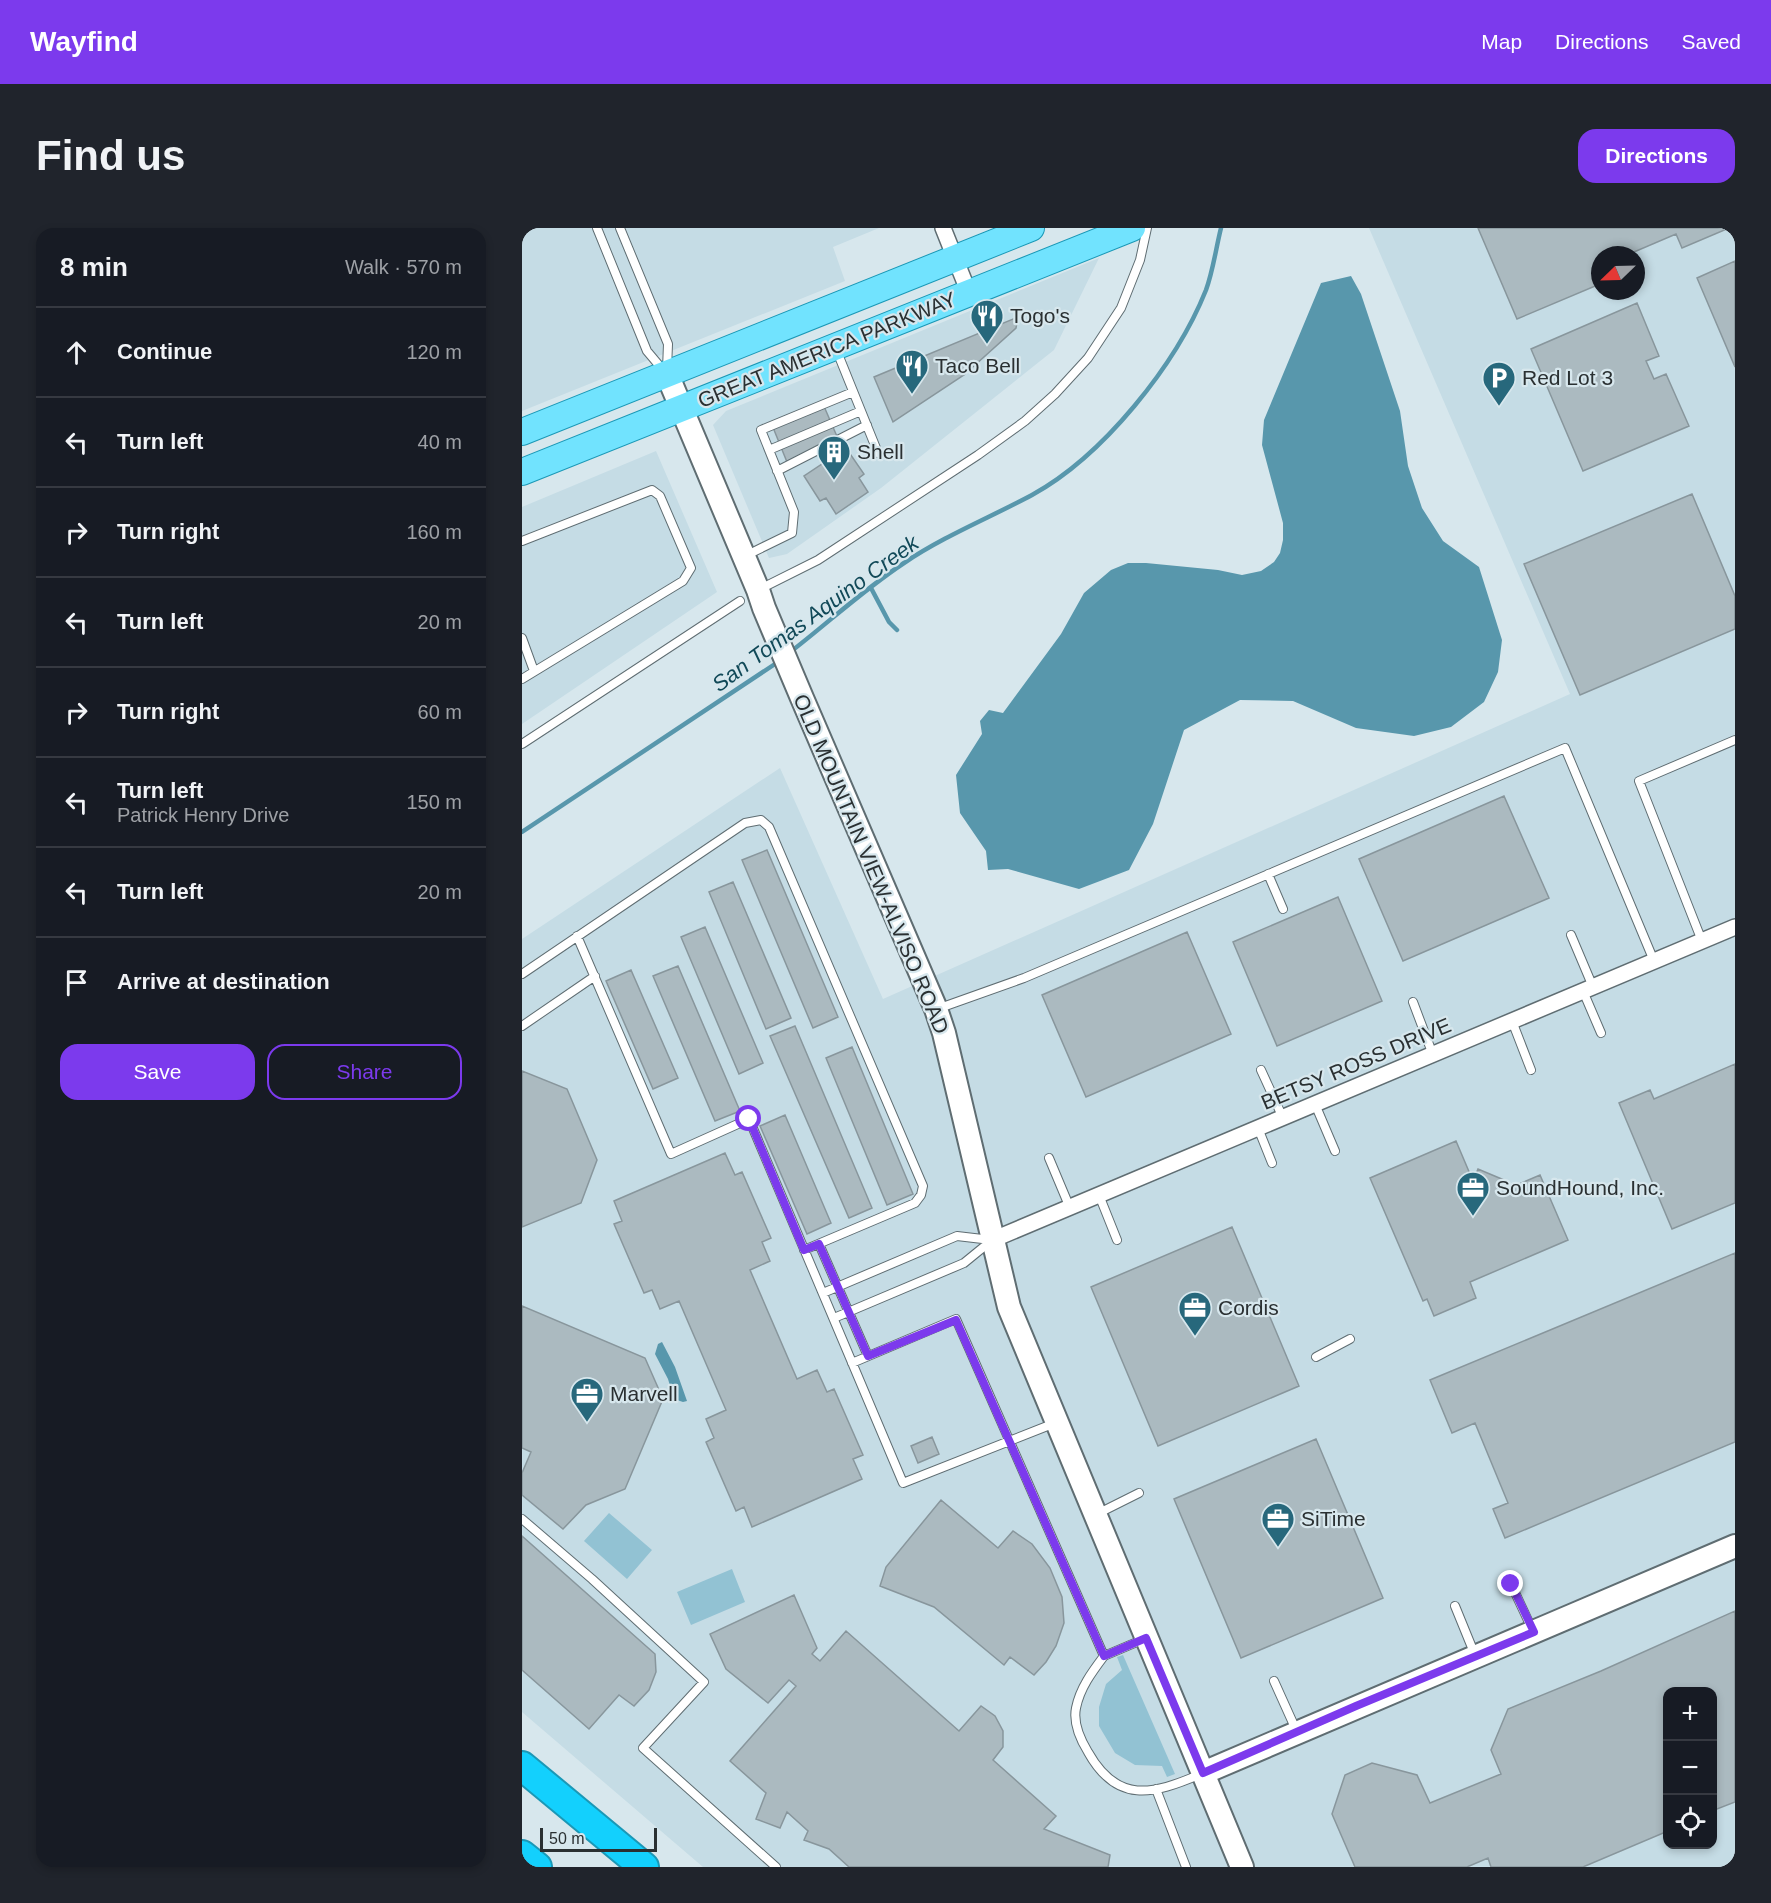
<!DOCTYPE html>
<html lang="en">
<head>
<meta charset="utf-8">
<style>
  body { margin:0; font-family:Arial,sans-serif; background:#20242c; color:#f1f3f6 }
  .controls { position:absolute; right:18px; bottom:18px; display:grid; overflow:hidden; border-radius:12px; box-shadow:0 3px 9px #0003 }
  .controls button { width:54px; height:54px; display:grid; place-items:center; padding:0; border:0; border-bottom:2px solid #363941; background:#171b24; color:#f1f3f6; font:30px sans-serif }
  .compass { position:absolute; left:1069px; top:18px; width:54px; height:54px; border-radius:50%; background:#171b24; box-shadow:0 3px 9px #0003; rotate:247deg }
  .scale { position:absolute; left:18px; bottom:15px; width:117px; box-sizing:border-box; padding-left:6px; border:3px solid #2a3032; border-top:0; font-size:16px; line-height:21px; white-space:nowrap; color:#2a3032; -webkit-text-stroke:4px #d7e7ed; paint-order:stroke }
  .stop { position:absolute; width:18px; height:18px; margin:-14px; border:4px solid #7c3aed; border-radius:50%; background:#fff }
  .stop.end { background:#7c3aed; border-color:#fff; box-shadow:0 2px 6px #0008 }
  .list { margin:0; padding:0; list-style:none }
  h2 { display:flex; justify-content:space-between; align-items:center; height:78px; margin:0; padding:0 24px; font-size:26px }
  h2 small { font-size:20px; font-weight:400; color:#9ea1a6 }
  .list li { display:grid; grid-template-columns:39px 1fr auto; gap:18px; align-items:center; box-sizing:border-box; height:90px; padding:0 24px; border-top:2px solid #363941 }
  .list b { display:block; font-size:22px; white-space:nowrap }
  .list p { margin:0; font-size:20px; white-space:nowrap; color:#9ea1a6 }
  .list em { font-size:20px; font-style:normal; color:#9ea1a6 }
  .actions { display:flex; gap:12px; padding:18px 24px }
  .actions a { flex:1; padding:14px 0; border:2px solid #7c3aed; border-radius:18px; text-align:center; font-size:21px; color:#7c3aed }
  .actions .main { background:#7c3aed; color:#fff }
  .icon { flex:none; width:33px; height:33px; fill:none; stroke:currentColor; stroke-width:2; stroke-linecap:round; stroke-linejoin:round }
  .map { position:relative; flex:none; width:1213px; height:1639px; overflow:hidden; border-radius:18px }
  header { display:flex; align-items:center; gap:36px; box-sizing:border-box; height:84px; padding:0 30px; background:#7c3aed; color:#fff }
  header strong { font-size:28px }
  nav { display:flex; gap:33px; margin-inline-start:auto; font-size:21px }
  .intro { display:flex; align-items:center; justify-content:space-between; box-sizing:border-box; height:144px; padding:0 36px }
  h1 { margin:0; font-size:42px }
  .button { padding:15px 27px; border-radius:18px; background:#7c3aed; color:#fff; font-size:21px; font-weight:700 }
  main { display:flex; gap:36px; padding:0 36px }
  aside { flex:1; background:#171b24; border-radius:18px; box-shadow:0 3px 9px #0003 }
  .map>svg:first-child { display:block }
  .built { fill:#c5dce5; fill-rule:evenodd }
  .green { fill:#92c2d3 }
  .water { fill:#5897ac }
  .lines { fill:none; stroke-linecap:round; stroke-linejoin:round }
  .stream { stroke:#5897ac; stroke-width:4.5 }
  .building { fill:#abbac0; stroke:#88969c; stroke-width:1.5 }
  .lane-casing { stroke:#5f6d72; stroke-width:10 }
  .street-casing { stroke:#5f6d72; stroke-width:18 }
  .secondary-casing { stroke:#5f6d72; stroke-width:26 }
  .primary-casing { stroke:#1b98b6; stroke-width:28 }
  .highway-casing { stroke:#1b98b6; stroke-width:32 }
  .lane { stroke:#fff; stroke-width:8 }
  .street { stroke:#fff; stroke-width:15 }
  .secondary { stroke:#fff; stroke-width:22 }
  .primary { stroke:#71e3fe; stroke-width:26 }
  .highway { stroke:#13d0fd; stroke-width:28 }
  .route { stroke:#7c3aed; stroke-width:8 }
  .labels { text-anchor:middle; stroke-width:4.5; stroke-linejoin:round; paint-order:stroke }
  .poi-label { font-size:21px; fill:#2a3032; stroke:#d7e7ed; text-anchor:start }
  .street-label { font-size:21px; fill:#2a3032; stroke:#d7e7ed }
  .water-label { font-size:22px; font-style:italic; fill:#114958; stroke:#d7e7ed }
</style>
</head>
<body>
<header>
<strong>Wayfind</strong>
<nav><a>Map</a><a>Directions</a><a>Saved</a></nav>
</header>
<div class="intro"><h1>Find us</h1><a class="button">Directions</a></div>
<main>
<aside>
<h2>8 min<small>Walk · 570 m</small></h2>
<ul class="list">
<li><svg class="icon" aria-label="ahead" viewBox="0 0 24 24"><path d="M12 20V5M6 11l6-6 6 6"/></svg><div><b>Continue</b></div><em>120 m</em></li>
<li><svg class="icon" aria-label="left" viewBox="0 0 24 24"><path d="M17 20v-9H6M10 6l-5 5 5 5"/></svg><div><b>Turn left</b></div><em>40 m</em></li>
<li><svg class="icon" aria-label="right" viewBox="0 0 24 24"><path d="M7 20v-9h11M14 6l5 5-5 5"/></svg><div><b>Turn right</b></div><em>160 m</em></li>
<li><svg class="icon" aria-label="left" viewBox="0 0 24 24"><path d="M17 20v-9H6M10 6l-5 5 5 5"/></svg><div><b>Turn left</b></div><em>20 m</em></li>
<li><svg class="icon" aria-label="right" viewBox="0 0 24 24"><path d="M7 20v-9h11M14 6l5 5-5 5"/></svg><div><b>Turn right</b></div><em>60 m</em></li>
<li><svg class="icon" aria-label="left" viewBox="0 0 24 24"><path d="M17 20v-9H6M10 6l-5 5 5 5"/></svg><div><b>Turn left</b><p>Patrick Henry Drive</p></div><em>150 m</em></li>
<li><svg class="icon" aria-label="left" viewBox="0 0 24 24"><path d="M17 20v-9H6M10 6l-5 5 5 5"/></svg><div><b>Turn left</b></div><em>20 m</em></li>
<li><svg class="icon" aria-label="arrive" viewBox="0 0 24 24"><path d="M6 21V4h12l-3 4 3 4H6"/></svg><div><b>Arrive at destination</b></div></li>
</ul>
<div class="actions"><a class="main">Save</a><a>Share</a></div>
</aside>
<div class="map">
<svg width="1213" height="1639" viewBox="0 0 1213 1639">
  <rect width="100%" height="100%" fill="#d7e7ed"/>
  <path class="built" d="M0 0H357L311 19 323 53 0 183Z
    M847 0H1213V1639H181L0 1484V711L258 540 361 771 1048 466ZM1078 27H1114V63H1078ZM1146 1464H1190V1616H1146Z
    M577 30 532 122 359 260 265 326 247 330 191 197 204 183Z
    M134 223 195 364 0 496V279Z"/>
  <path class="green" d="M87 1285 130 1322 105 1351 62 1313Z
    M210 1341 223 1374 169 1397 155 1364Z
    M601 1427 653 1546 645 1549 640 1538 613 1537 593 1525 577 1498V1479L584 1456 600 1442 595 1429Z"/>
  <path class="water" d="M829 48 839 66 878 183 886 238 900 280 921 313 957 339 980 412 976 444 962 474 929 499 892 508 834 500 771 473 718 472 662 502 631 596 607 642 557 661 486 641 466 642 464 623 438 585 434 547 460 506 458 493 467 482 481 485 539 406 562 365 589 342 606 335H624L696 342 720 347 739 343 752 334 758 325 761 312V295L740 217 742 192 799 55Z
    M140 1114 153 1139 165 1173 161 1174 152 1171 146 1151 133 1126 136 1116Z"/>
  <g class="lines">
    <path class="stream" d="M349 360 367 394 375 402
      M267 425C306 395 341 362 382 335 422 308 467 290 510 267 581 228 654 137 684 62 691 43 694 20 699 0
      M0 604 256 434"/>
  </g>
  <path class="building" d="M956 0H1207L1160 20 1154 6 1105 27H1078V56L995 91Z
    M1213 33V139L1175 50Z
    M1115 75 1137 128 1124 133 1132 151 1144 146 1167 198 1061 243 1009 121Z
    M496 89 494 100 442 147 371 194 352 149Z
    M301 176 317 213 265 234 250 197Z
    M324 220 342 246 337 250 346 264 314 286 304 270 298 273 282 248Z
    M1170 266 1213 368V401L1058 467 1002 336Z
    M982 568 1027 670 881 733 837 631Z
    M245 622 316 789 291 800 220 632Z
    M211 654 269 790 244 801 187 664Z
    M816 669 860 773 755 818 711 714Z
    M183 699 241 835 217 846 159 709Z
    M665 704 709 806 564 869 520 767Z
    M156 738 218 883 193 893 131 748Z
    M109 742 156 850 131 861 84 753Z
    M273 798 350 980 327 990 248 808Z
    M330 819 391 966 365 977 304 830Z
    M1213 836V975L1150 1001 1097 875 1128 862 1132 871Z
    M0 843 45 861 75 932 59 975 0 999Z
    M263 887 309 995 285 1006 238 898Z
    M934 913 951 953 956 941 982 952 976 965 1018 947 1046 1012 948 1054 954 1070 912 1088 905 1071 901 1073 848 950Z
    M203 925 213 947 220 944 249 1010 240 1014 248 1033 228 1042 275 1151 295 1142 305 1164 312 1161 341 1227 331 1231 340 1251 230 1299 222 1279 214 1283 184 1214 192 1210 184 1191 204 1182 157 1073 138 1081 130 1062 122 1065 92 996 100 993 92 973Z
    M710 999 777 1158 636 1218 569 1059Z
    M1213 1025V1214L983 1310 971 1281 986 1275 953 1195 930 1205 908 1152Z
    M0 1078 123 1130 141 1171 103 1261 64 1277 41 1301 0 1267V1245L9 1224 0 1220Z
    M410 1209 417 1226 396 1235 389 1218Z
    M794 1211 861 1370 719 1430 652 1271Z
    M419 1272 476 1320 491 1303 510 1316 528 1340 540 1369 542 1395 534 1418 524 1434 512 1447 488 1429 482 1437 412 1379 358 1358 364 1339Z
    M0 1308 133 1426 134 1444 127 1462 112 1478 97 1467 67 1501 0 1442Z
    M272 1367 295 1420 290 1426 298 1433 324 1403 437 1503 459 1478 473 1488 481 1503V1519L471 1532 534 1588 522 1601 588 1627 586 1639H327L307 1621 282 1612 286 1603 265 1584 258 1600 234 1591 244 1565 208 1533 274 1458 267 1452 246 1475 204 1441 188 1406Z
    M1213 1383V1574L1190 1583V1464H1146V1603L1061 1639H969L966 1630 945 1639H833L810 1586 823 1547 850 1535 895 1547 908 1575 979 1546 969 1522 986 1481 1079 1443Z"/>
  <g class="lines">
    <g class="lane-casing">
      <path id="lane" d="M75 0 125 123 141 142
        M98 0 146 116 145 141
        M314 121 356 225
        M247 222 339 183
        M255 243 345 197
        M0 313 130 262 138 268 169 340 161 353 0 451
        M225 327 270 305 272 284 239 202 331 164
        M238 361 296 332 456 227 503 193 533 166 566 130 599 80 618 32 625 0
        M0 410 12 443
        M0 516 218 373
        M746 646 761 681
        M1049 707 1071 759
        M55 708 149 926 227 891 381 1255 533 1195
        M1180 713 1117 553 1213 512
        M0 746 223 595 239 592 247 599 401 958 399 967 393 975 282 1022
        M1061 763 1079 805
        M891 774 911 827
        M415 781 502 750 1043 520 1132 733
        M990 793 1009 842
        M0 798 73 748
        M739 842 761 890
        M793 876 813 923
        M736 900 750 935
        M527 930 548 980
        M577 967 595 1012
        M297 1016 346 1128
        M301 1065 435 1008 469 1012
        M312 1090 442 1035 469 1013
        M794 1129 828 1111
        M330 1135 434 1091 582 1428 622 1411
        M577 1285 617 1265
        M0 1291 70 1351 182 1454 121 1520 254 1639
        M989 1356 1011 1403
        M933 1378 953 1427
        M582 1428C570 1444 558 1460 554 1480 551 1495 558 1511 566 1524 595 1576 630 1567 679 1546
        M752 1453 775 1504
        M634 1561 664 1639"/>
    </g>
    <g class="street-casing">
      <path id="street" d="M421 0 447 65
        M470 1012 1213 699"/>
    </g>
    <g class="secondary-casing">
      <path id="secondary" d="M145 146 236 362 242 380 280 470 414 781 422 805 487 1079 720 1639
        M681 1545 1213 1318"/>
    </g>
    <g class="primary-casing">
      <path id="primary" d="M0 204 509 0
        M0 244 610 0"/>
    </g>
    <g class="highway-casing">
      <path id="highway" d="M0 1538 122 1639
        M0 1627 15 1639"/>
    </g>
    <use href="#lane" class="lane"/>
    <use href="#street" class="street"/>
    <use href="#secondary" class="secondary"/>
    <use href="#primary" class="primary"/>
    <use href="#highway" class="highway"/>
  </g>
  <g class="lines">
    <path class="route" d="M227 891 282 1022 297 1016 346 1128 434 1092 582 1428 624 1410 681 1545 834 1478 1012 1404 989 1356"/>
  </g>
  <defs>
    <g id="restaurant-pin" transform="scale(1.725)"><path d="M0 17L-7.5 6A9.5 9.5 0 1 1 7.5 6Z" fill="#27687c" stroke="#d7e7ed"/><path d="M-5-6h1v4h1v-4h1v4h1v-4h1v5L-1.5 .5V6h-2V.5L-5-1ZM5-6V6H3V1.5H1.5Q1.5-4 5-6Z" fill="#fff"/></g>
    <g id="parking-pin" transform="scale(1.725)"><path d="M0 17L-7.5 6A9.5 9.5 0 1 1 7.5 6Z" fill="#27687c" stroke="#d7e7ed"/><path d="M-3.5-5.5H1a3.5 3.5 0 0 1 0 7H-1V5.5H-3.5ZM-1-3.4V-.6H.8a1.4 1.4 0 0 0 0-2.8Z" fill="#fff"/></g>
    <g id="building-pin" transform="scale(1.725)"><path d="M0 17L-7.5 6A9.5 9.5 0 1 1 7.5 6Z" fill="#27687c" stroke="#d7e7ed"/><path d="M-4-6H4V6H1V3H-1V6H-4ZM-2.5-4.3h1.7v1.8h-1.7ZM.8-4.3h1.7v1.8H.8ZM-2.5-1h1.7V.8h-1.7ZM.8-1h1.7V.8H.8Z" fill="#fff"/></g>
    <g id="office-pin" transform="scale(1.725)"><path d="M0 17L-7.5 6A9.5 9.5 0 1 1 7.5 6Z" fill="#27687c" stroke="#d7e7ed"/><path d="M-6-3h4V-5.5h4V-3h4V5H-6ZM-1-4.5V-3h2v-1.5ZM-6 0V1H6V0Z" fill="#fff"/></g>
  </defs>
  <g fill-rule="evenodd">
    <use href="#restaurant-pin" x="465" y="88"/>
    <use href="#restaurant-pin" x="390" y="138"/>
    <use href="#parking-pin" x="977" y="150"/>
    <use href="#building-pin" x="312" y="224"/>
    <use href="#office-pin" x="951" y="960"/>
    <use href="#office-pin" x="673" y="1080"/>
    <use href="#office-pin" x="65" y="1166"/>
    <use href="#office-pin" x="756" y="1291"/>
  </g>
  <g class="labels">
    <g class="poi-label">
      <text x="488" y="95">Togo's</text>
      <text x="413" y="145">Taco Bell</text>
      <text x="1000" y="157">Red Lot 3</text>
      <text x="335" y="231">Shell</text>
      <text x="974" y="967">SoundHound, Inc.</text>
      <text x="696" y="1087">Cordis</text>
      <text x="88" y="1173">Marvell</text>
      <text x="779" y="1298">SiTime</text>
    </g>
    <g class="street-label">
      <text transform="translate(305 122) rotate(-22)" y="7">GREAT AMERICA PARKWAY</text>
      <text transform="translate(349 636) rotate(67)" y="7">OLD MOUNTAIN VIEW-ALVISO ROAD</text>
      <text transform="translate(834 836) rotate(-23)" y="7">BETSY ROSS DRIVE</text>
    </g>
    <g class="water-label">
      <text transform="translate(293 385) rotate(-36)" y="8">San Tomas Aquino Creek</text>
    </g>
  </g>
</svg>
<div class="controls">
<button>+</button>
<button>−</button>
<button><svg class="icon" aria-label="locate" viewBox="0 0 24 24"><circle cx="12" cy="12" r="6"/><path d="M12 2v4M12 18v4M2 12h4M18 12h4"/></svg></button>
</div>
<svg class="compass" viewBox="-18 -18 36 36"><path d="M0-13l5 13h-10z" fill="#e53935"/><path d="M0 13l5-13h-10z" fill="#9ea1a6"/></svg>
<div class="scale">50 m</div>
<div class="stop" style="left:227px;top:891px"></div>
<div class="stop end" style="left:989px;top:1356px"></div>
</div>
</main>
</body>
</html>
